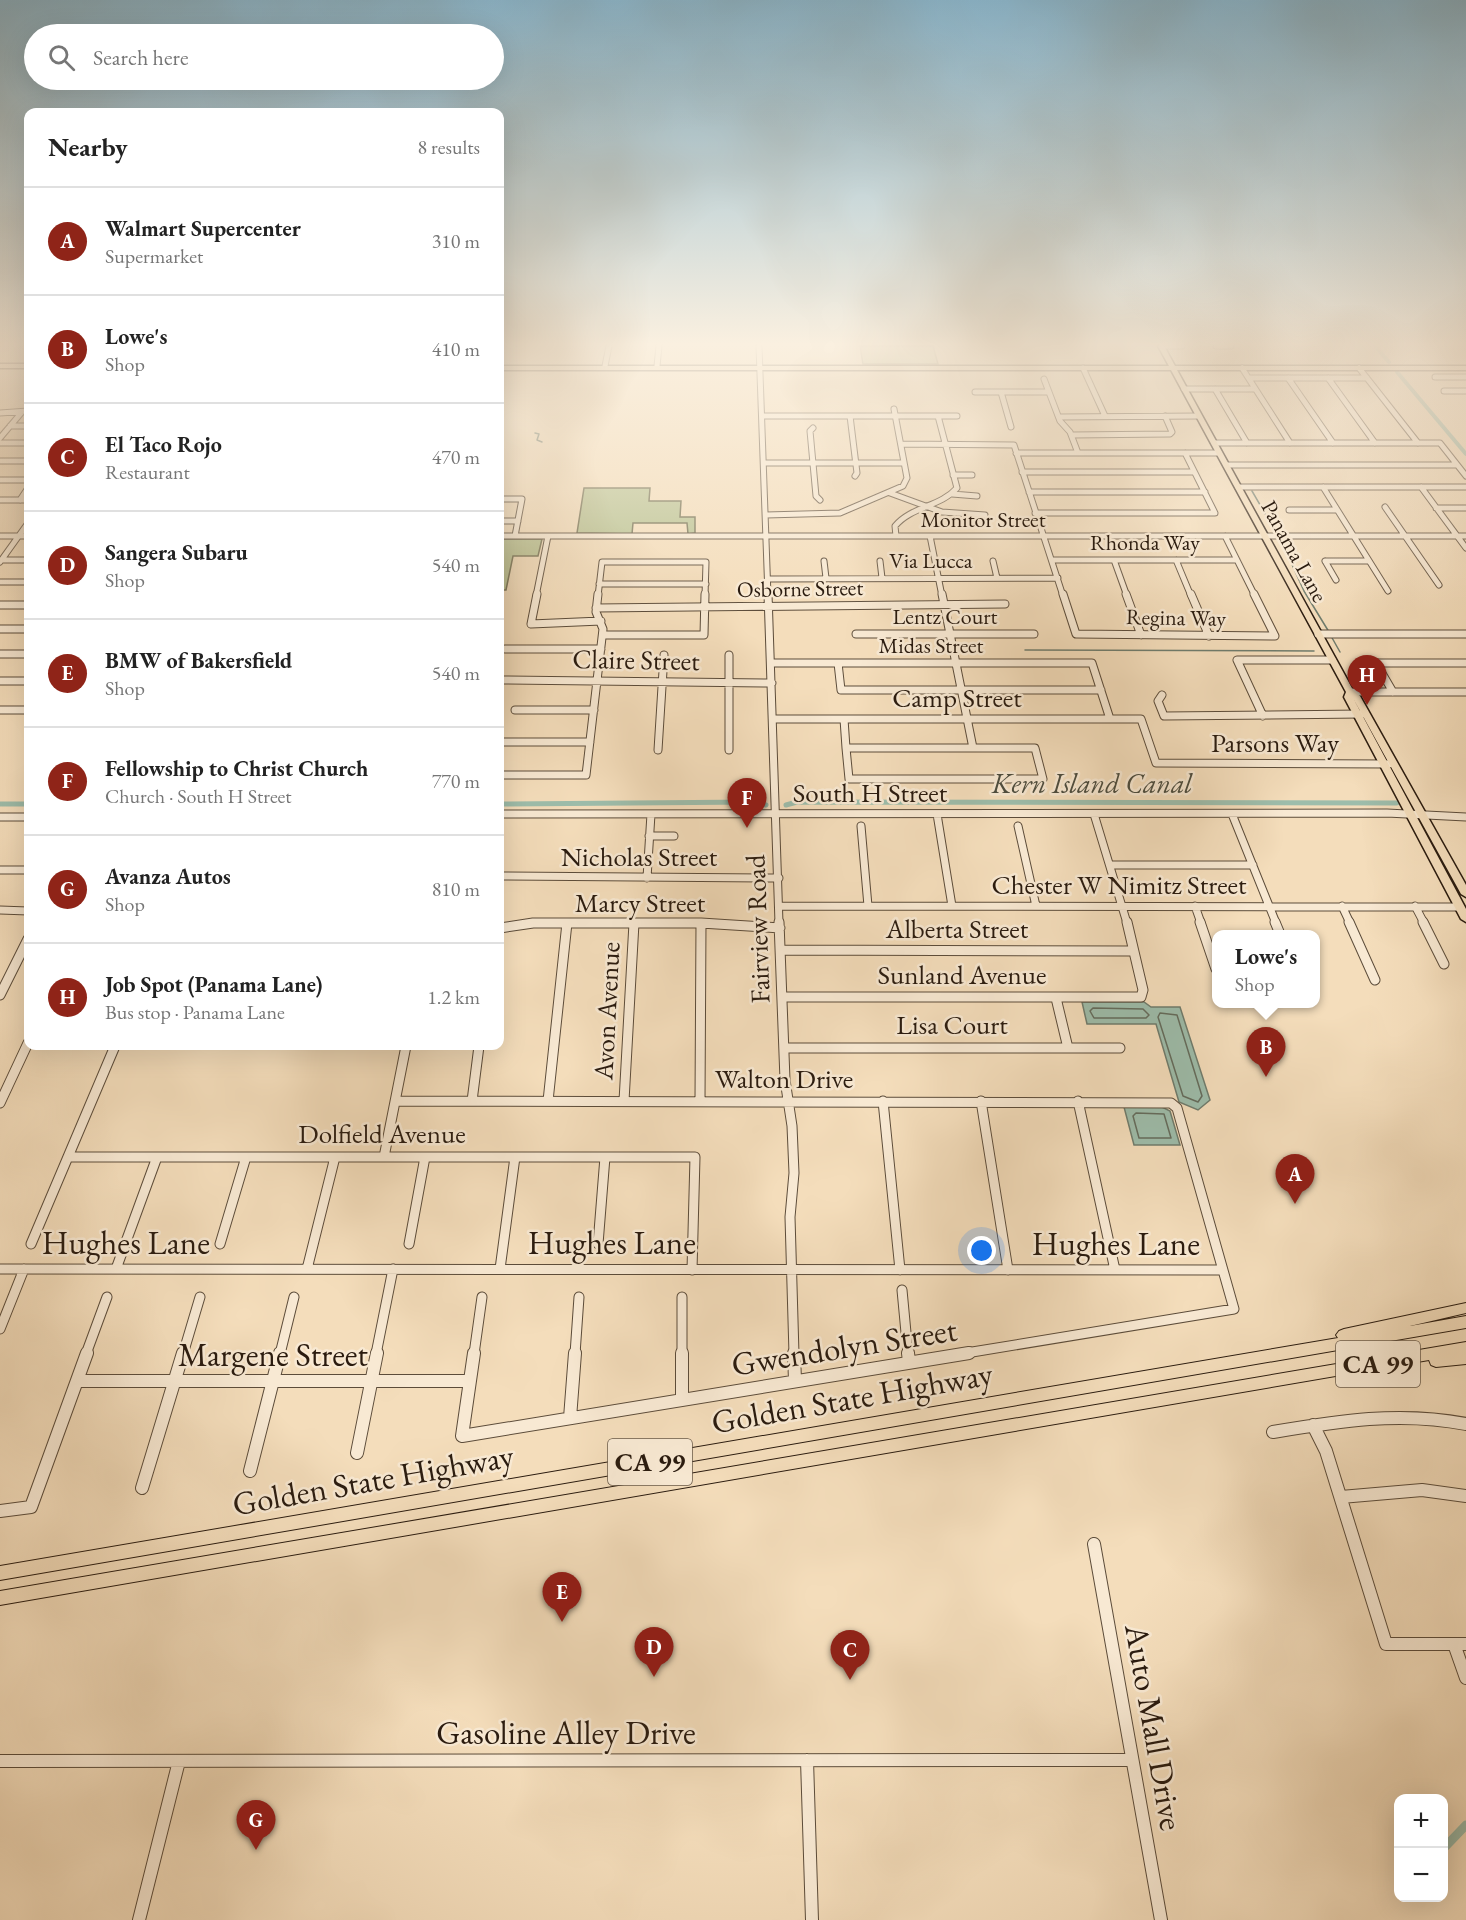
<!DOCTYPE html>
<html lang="en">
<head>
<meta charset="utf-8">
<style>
  body { margin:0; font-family:"EB Garamond",serif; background:#f6f6f6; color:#222 }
  .controls { position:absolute; right:18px; bottom:18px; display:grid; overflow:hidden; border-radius:12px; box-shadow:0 6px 24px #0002 }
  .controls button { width:54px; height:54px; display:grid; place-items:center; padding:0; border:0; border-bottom:2px solid #e0e0e0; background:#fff; color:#222; font:30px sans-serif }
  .you { position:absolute; left:982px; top:1251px; width:21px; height:21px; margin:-15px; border:4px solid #fff; border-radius:50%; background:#1a73e8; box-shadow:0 0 0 9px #1a73e833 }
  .badge { display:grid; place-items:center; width:39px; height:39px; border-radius:50%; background:#8f2418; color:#fff; font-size:20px; font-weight:700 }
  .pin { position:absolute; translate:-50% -50px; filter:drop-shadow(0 2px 3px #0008) }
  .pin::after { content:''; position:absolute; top:32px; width:21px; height:18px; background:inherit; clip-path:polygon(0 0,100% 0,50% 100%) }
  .popup { position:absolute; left:1212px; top:930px; width:108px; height:78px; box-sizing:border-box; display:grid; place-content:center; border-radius:12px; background:#fff; filter:drop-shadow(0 2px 4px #0005); font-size:20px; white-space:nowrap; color:#767676 }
  .popup b { font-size:22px; color:#222 }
  .popup::after { content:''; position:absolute; left:50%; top:100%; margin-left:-12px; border:12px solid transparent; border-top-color:#fff }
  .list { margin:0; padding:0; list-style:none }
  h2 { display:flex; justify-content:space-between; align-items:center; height:78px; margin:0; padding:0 24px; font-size:26px }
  h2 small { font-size:20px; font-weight:400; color:#767676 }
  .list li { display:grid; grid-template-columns:39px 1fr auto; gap:18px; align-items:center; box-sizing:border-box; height:108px; padding:0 24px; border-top:2px solid #e0e0e0 }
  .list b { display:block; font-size:22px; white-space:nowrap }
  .list p { margin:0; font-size:20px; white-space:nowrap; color:#767676 }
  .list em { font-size:20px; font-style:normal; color:#767676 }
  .icon { flex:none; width:33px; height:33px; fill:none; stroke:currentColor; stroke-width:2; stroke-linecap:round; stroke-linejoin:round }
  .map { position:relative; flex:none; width:1466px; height:1920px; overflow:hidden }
  .search { position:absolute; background:#fff; box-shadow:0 6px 24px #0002; left:24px; top:24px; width:480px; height:66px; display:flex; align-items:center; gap:15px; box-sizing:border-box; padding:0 21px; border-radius:33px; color:#767676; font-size:22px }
  .panel { position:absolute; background:#fff; box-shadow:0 6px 24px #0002; left:24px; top:108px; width:480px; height:942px; border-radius:12px }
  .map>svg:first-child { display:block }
  .green { fill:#b9c292; stroke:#726e50; stroke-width:1.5 }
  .water { fill:#9dbdab; stroke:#6f7c6d; stroke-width:1.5 }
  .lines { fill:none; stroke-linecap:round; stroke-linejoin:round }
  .shore { stroke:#646c5d; stroke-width:1.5 }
  .stream { stroke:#6f7c6d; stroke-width:1.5 }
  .canal-far2 { stroke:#9dbdab; stroke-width:4 }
  .canal-far1 { stroke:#9dbdab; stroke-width:5 }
  .canal { stroke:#9dbdab; stroke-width:9 }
  .minor-far3-casing { stroke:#5c4c3a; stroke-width:7 }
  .minor-far2-casing { stroke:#5c4c3a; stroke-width:9 }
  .minor-far1-casing { stroke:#5c4c3a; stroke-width:11 }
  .minor-casing { stroke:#5c4c3a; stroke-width:14 }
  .major-casing { stroke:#2a1b0f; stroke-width:3 }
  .highway-casing { stroke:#2a1b0f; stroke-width:2 }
  .minor-far3 { stroke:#f8e9d3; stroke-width:5 }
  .minor-far2 { stroke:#f8e9d3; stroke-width:7 }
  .minor-far1 { stroke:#f8e9d3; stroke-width:9 }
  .minor { stroke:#f8e9d3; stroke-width:12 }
  .major { fill:#f4ddbb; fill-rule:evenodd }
  .highway { fill:#f4ddbb; fill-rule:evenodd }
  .labels { text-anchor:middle; stroke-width:5; stroke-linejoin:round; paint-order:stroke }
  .far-street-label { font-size:22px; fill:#2a1b0f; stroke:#f8e9d3 }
  .shield { fill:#f8e9d3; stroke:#68594a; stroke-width:1.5 }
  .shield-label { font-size:26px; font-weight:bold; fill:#2a1b0f }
  .street-label { font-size:27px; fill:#2a1b0f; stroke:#f8e9d3 }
  .water-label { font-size:28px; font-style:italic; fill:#4c4c3e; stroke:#f8e9d3 }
  .near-street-label { font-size:33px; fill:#2a1b0f; stroke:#f8e9d3 }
</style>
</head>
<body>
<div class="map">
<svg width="1466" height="1920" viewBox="0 0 1466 1920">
  <rect width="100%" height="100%" fill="#f4ddbb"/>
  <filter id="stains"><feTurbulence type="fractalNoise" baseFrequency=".00333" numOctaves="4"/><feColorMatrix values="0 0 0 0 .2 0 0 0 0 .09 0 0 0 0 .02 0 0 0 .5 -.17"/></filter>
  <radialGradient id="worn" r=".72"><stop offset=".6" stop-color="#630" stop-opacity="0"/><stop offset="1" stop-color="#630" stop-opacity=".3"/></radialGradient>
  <path class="green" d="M860 346H933L938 364H863Z
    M584 488H650L649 501H681L680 517H695V533L688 534 687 523H633L632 534 577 533Z
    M500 539H542L538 556H513L506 590H500Z"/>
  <path class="water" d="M1082 1002H1144L1151 1007H1180L1210 1100 1198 1110 1179 1102 1156 1024H1087Z
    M1124 1107H1162L1170 1111 1180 1145H1134Z"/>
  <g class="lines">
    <path class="shore" d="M1093 1008 1143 1009 1149 1015 1146 1018H1094L1090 1011Z
      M1160 1013 1177 1015 1202 1096 1198 1102 1183 1096 1158 1017Z
      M1136 1113 1164 1114 1171 1138H1139L1133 1116Z"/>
    <path class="stream" d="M535 433 539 434 537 440 542 442
      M1252 491 1277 534
      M1280 538 1304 591 1329 632
      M1331 636 1340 652
      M1025 650 1314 651"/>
    <path class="canal-far2" d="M1375 346 1389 362
      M1397 372 1466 454"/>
    <path class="canal-far1" d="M0 804H28
      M500 804 754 802 766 805
      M786 805 797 802 1397 803"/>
    <path class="canal" d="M1444 1848 1466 1825"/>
    <g class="minor-far3-casing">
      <path id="minor-far3" d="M759 346 768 596
        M1161 346H1182
        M1216 346H1231
        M605 366 609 346
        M657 366 659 346
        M1083 368 1105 416
        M1242 368 1290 443
        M1359 368 1418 443
        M1435 377H1466
        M1249 378H1367
        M1288 378 1333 443
        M1328 378 1375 443
        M1044 379 1060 421 1070 432 1078 453
        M1184 389H1255
        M1215 389 1247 443
        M1444 391H1466
        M975 392H1049
        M1001 392 1011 427
        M0 413 28 411
        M762 416H957
        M850 416 857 473 855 476
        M1059 417 1199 416
        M10 426H28
        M813 428 810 431 816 496 820 500
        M1072 435 1170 434 1172 432 1165 416
        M0 438 22 412
        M0 443H28
        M1214 443H1440L1466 476
        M901 444 1014 445 1063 596
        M1016 453H1219
        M0 461H28
        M764 463H904
        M1226 465H1457
        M1022 472H1194
        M953 475H972
        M0 480H28
        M1238 487H1466
        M1323 487 1388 591
        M1421 487 1466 548
        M1029 492H1205
        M890 493 942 512 985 515
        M952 494 977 496
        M500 499H522L515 536
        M0 500H28
        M20 500 28 488
        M1385 507 1439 585
        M1436 508H1466
        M1289 510H1337
        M1035 513H1215L1185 453
        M766 515 840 513 903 486 907 478 894 409
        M500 521H518
        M0 536H28
        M500 536H1466
        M896 536 895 526C912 506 940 507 957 488L938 416
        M930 536 942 596
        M1225 536 1255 596
        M0 560H28
        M1053 560H1237
        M1114 560 1127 596
        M1176 560 1191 596
        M824 561 826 578
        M880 561 882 578
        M993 561 997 578
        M1325 561H1369
        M1325 561 1336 580
        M0 562 28 523
        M768 579 1058 578
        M0 582H28
        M599 584H706
        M536 596 548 536
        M598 596 602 562H706L705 596"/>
    </g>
    <g class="minor-far2-casing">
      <path id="minor-far2" d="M537 594 531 624 601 621
        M768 594 779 923
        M942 594 973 748
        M1063 594 1076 634 1275 636 1254 594
        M1126 594 1141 635
        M1191 594 1209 636
        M0 605H28
        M596 608 1005 604
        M0 629H28
        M856 634H1034
        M1318 634H1466
        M603 635H704L705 594
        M505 649H601
        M0 654H28
        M729 655V750
        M771 663H1092L1110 719
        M838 663 841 690H1101
        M1376 663H1466
        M1376 663 1393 692
        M500 680 772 683
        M0 681H28
        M1350 692H1466
        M1162 695 1158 701 1164 716 1362 714
        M0 710H24
        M515 710H594
        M1263 716 1237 660H1332
        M773 719H1141L1156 763 1389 764
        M844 719 846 748
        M500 742H590
        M846 748H1035L1043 779H849Z
        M658 750 664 655
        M503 775H586L603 629 596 612 598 594
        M500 814 1387 813 1466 817
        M937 814 952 906
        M1094 814 1127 923
        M1232 814 1276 923
        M0 817H28
        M861 826 868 906
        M1018 826 1036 906
        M649 836H674
        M1111 865H1253
        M0 870H28
        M500 876 779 878
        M647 878 651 814
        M780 906 1459 907
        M1195 906 1201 923
        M1342 906 1350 923
        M1415 906 1424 923
        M0 910 28 911
        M532 923H704"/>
    </g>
    <g class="minor-far1-casing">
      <path id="minor-far1" d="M779 922 785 1080 792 1126 794 1173 790 1217 794 1354
        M1200 922 1216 969
        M1275 922 1280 934
        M1349 922 1375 980
        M1423 922 1444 964
        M500 928 533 923H701L780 928
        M781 950 1132 951
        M0 995 28 939
        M783 997H1141L1143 990 1127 922
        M1056 998 1068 1048
        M784 1048H1120
        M396 1101 1171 1103 1177 1108 1234 1309 960 1354
        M472 1101 479 1046
        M548 1101 567 923
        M624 1101 634 923
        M700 1101 701 923
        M883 1101 900 1270
        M981 1101 1008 1270
        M1078 1101 1115 1270
        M0 1103 28 1043
        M69 1157H695L692 1270
        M384 1157 406 1046
        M31 1244 115 1046
        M220 1244 246 1157
        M409 1244 425 1157
        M598 1244 605 1157
        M0 1269 1223 1270
        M116 1269 157 1157
        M307 1269 335 1157
        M500 1269 515 1157
        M902 1290 908 1354
        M682 1297V1354
        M0 1329 24 1269
        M86 1354 107 1297
        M183 1354 200 1297
        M280 1354 294 1297
        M376 1354 393 1269
        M474 1354 482 1297
        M575 1354 579 1297"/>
    </g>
    <g class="minor-casing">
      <path id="minor" d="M474 1353 462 1436 969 1353
        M682 1353V1400
        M794 1353 795 1381
        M908 1353 909 1362
        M77 1381H469
        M570 1418 575 1353
        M1313 1425 1326 1451 1386 1644H1466
        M1273 1432C1338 1421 1400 1411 1466 1424
        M357 1453 377 1353
        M250 1471 280 1353
        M142 1488 183 1353
        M1341 1497 1422 1490 1466 1496
        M0 1511 31 1507 87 1353
        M1094 1544 1161 1920
        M1454 1644 1466 1678
        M807 1760 812 1920
        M0 1761 1132 1760
        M139 1920 179 1761"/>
    </g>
    <g class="major-casing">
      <path id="major" d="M1158 346H1164L1175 366H1466V370H1177L1353 690 1360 696 1466 885V897L1461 894 1353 698 1466 909V922L1461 919 1344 697 1346 692 1171 370H500V366H1169Z
        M0 364H28V368H0Z"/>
    </g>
    <g class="highway-casing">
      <path id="highway" d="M1466 1303V1313L1410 1326 1466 1316V1328L0 1580V1566L1338 1338 1336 1335 1339 1331 1344 1329Z
        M1466 1342V1364L1436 1367 1431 1365 1429 1360 0 1605V1591Z"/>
    </g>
    <use href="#minor-far3" class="minor-far3"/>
    <use href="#minor-far2" class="minor-far2"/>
    <use href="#minor-far1" class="minor-far1"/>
    <use href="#minor" class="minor"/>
    <use href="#major" class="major"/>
    <use href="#highway" class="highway"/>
  </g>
  <linearGradient id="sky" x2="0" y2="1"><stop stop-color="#8ab8d0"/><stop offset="0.56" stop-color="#faf0e0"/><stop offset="1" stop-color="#faf0e0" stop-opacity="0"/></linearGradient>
  <rect width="1466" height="614" fill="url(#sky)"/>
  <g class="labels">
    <g class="far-street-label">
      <text x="983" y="527">Monitor Street</text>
      <text x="1145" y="550">Rhonda Way</text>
      <text transform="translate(1295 551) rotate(61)" y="8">Panama Lane</text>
      <text x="931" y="568">Via Lucca</text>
      <text transform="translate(800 588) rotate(-1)" y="8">Osborne Street</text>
      <text x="945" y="624">Lentz Court</text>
      <text transform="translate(1176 617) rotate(1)" y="8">Regina Way</text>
      <text x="931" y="653">Midas Street</text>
    </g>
    <g class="shield">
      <rect x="1336" y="1341" width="84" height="46" rx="4.5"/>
      <rect x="608" y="1439" width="84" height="46" rx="4.5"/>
    </g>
    <g class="shield-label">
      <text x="1378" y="1373">CA 99</text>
      <text x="650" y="1471">CA 99</text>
    </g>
    <g class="street-label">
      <text transform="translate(636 660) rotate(1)" y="9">Claire Street</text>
      <text x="957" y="707">Camp Street</text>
      <text x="1275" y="752">Parsons Way</text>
      <text x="870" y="802">South H Street</text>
      <text x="639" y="866">Nicholas Street</text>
      <text x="1119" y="894">Chester W Nimitz Street</text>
      <text x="640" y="912">Marcy Street</text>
      <text transform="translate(758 929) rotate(-92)" y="9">Fairview Road</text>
      <text x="957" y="938">Alberta Street</text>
      <text x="962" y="984">Sunland Avenue</text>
      <text transform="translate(607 1011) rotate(-87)" y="9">Avon Avenue</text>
      <text x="952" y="1034">Lisa Court</text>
      <text x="784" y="1088">Walton Drive</text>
      <text x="382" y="1143">Dolfield Avenue</text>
    </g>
    <g class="water-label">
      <text x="1092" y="793">Kern Island Canal</text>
    </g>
    <g class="near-street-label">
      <text x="126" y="1254">Hughes Lane</text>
      <text x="612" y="1254">Hughes Lane</text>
      <text x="1116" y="1255">Hughes Lane</text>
      <text transform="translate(844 1346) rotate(-9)" y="12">Gwendolyn Street</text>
      <text x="273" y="1366">Margene Street</text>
      <text transform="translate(852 1397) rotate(-10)" y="12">Golden State Highway</text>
      <text transform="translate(373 1479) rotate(-10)" y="12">Golden State Highway</text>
      <text transform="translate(1155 1727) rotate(80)" y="12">Auto Mall Drive</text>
      <text x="566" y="1744">Gasoline Alley Drive</text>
    </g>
  </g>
  <rect width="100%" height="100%" filter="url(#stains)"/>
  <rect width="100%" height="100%" fill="url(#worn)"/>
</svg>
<div class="controls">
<button>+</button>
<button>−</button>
</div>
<div class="you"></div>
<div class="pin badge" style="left:1295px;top:1204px">A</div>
<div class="pin badge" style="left:1266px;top:1077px">B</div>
<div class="popup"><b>Lowe's</b>Shop</div>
<div class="pin badge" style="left:850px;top:1680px">C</div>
<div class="pin badge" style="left:654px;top:1677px">D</div>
<div class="pin badge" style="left:562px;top:1622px">E</div>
<div class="pin badge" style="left:747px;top:828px">F</div>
<div class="pin badge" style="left:256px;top:1850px">G</div>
<div class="pin badge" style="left:1367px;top:705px">H</div>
<div class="search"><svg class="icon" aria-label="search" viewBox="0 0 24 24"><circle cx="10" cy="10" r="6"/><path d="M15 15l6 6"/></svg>Search here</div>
<section class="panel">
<h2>Nearby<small>8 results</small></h2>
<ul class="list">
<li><span class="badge">A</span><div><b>Walmart Supercenter</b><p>Supermarket</p></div><em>310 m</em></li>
<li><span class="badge">B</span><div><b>Lowe's</b><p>Shop</p></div><em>410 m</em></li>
<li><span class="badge">C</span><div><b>El Taco Rojo</b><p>Restaurant</p></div><em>470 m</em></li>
<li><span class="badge">D</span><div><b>Sangera Subaru</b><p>Shop</p></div><em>540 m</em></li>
<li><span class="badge">E</span><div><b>BMW of Bakersfield</b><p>Shop</p></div><em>540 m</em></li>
<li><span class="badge">F</span><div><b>Fellowship to Christ Church</b><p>Church · South H Street</p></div><em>770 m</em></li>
<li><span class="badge">G</span><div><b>Avanza Autos</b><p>Shop</p></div><em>810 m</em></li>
<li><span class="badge">H</span><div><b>Job Spot (Panama Lane)</b><p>Bus stop · Panama Lane</p></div><em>1.2 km</em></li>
</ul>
</section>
</div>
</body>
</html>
